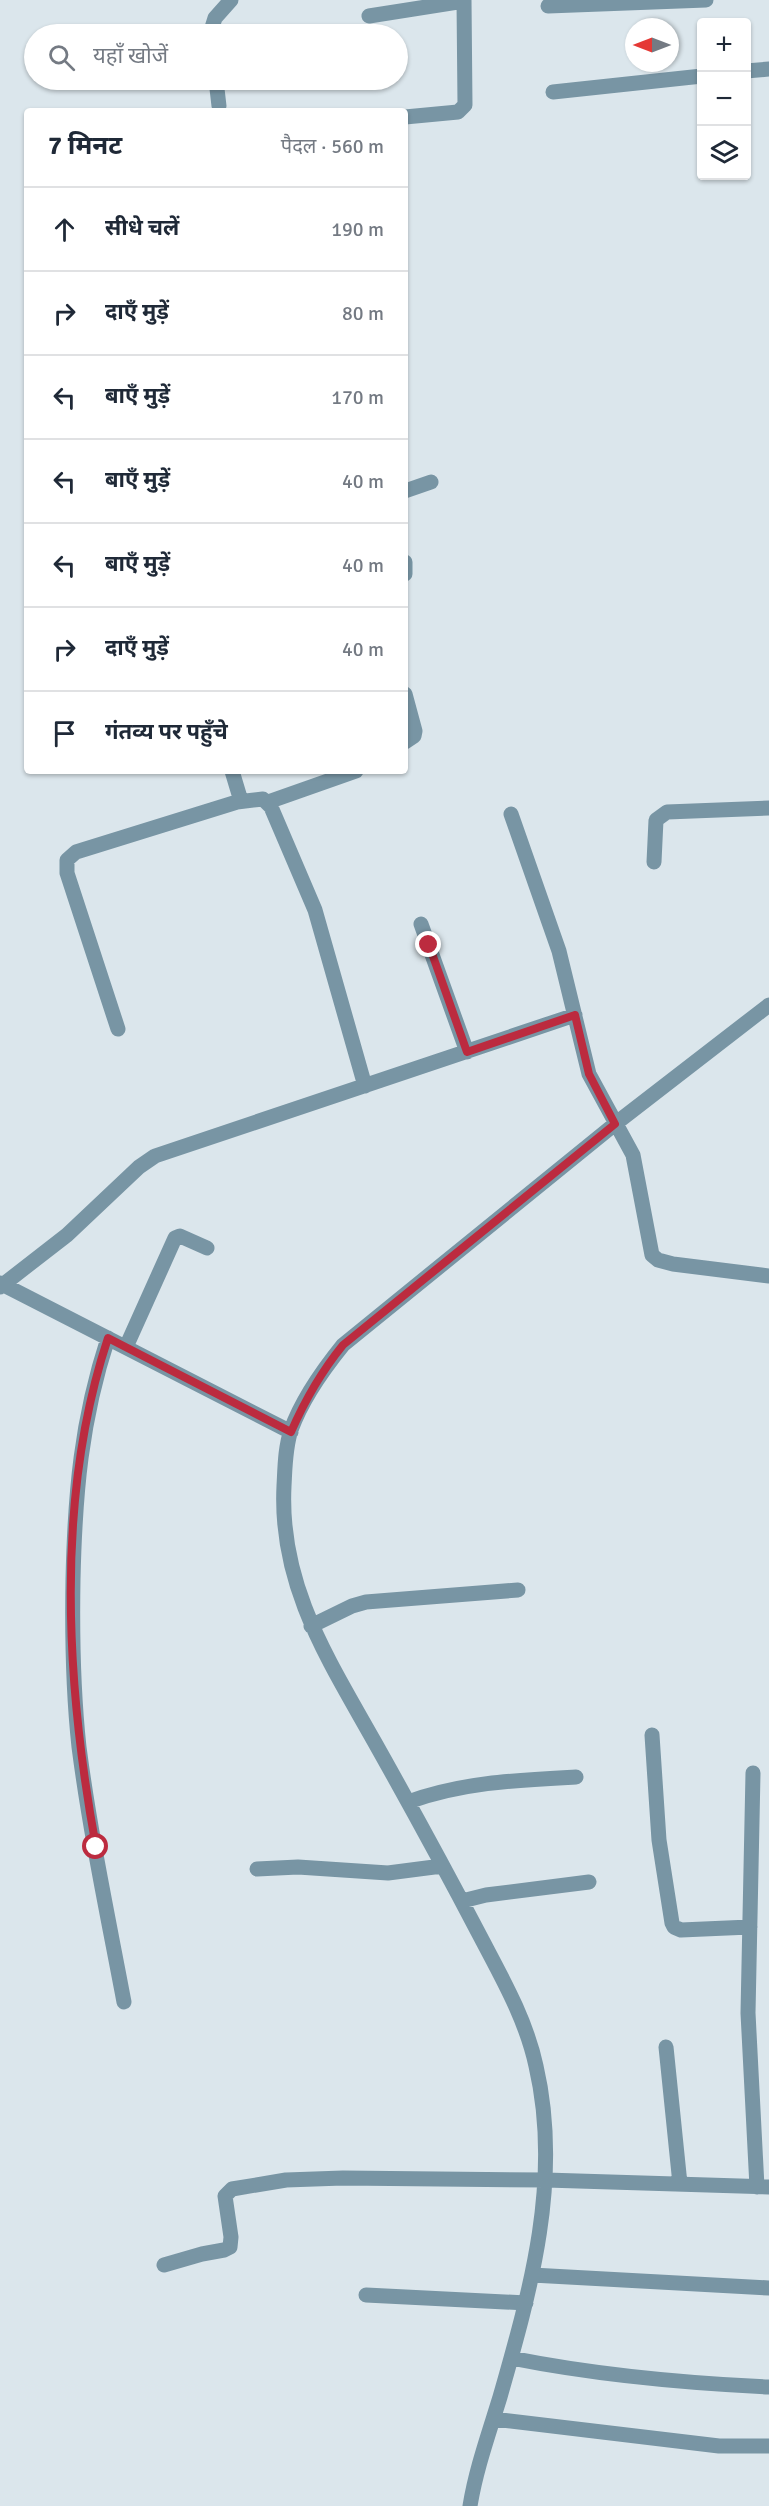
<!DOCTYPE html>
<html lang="hi">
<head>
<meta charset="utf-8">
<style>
  body { margin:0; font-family:Signika,"Noto Sans Devanagari",sans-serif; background:#f2f2f3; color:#1f2937 }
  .controls { position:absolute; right:18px; top:18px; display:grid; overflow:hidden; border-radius:6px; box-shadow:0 2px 4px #0004 }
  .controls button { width:54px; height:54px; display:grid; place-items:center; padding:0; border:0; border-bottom:2px solid #e0e1e3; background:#fff; color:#1f2937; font:30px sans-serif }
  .compass { position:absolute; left:625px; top:18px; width:54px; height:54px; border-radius:50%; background:#fff; box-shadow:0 2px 4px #0004; rotate:270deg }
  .stop { position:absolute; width:18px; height:18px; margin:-14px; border:4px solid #bc2b3f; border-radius:50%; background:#fff }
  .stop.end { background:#bc2b3f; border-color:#fff; box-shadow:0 2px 6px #0008 }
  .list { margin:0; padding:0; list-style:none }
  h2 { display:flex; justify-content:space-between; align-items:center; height:78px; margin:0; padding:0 24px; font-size:26px }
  h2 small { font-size:20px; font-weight:400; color:#747a83 }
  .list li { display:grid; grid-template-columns:39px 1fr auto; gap:18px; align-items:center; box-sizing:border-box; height:84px; padding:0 24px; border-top:2px solid #e0e1e3 }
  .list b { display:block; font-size:22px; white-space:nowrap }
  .list em { font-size:20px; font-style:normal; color:#747a83 }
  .icon { flex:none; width:33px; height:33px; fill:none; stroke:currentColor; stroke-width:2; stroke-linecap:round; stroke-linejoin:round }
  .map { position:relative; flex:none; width:769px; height:2506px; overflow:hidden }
  .search { position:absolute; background:#fff; box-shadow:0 2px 4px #0004; left:24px; top:24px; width:384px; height:66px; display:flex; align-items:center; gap:15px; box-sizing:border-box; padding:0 21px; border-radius:33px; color:#747a83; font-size:22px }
  .panel { position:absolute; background:#fff; box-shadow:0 2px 4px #0004; left:24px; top:108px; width:384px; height:666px; border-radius:6px }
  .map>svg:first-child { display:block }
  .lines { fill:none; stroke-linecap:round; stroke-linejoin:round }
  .minor { stroke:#7895a4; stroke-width:15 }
  .route { stroke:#bc2b3f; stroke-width:8 }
</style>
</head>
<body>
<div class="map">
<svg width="769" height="2506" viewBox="0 0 769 2506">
  <rect width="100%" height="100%" fill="#dbe6ec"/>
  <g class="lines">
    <path class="minor" d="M548 6 706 0
      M369 16 464 1
      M210 34 215 18 231 0
      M746 71 769 69
      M216 80 219 106
      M553 92 702 76
      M405 117 458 112 465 105 464 0
      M405 491 431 482
      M405 562V574
      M405 694 415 731 414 736 405 742
      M232 771 241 801
      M268 802 356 771
      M511 814 559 951 589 1074 633 1155 652 1255 658 1260 673 1264 769 1276
      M654 862 656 820 667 812 769 808
      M421 924 467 1052
      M118 1029 67 873V860L76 852 237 802 263 799 271 807 315 910 365 1086
      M0 1283 291 1432
      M0 1287 67 1235 139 1167 155 1156 575 1015
      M108 1338C81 1421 75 1493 73 1579 72 1635 73 1691 79 1747 90 1832 108 1917 124 2002
      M126 1347 175 1238 180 1236 207 1248
      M311 1626 352 1606 366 1602 518 1590
      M652 1735 659 1840 672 1923 674 1927 681 1930 750 1927
      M753 1773 748 2013 757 2187
      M408 1802C463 1782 519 1780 576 1777
      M257 1869 298 1867 388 1873 442 1866
      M462 1901 486 1895 589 1882
      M666 2047 680 2184
      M164 2265 202 2254 224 2250 230 2247 231 2237 225 2196 232 2189 286 2180 343 2178 546 2180 769 2187
      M532 2275 769 2288
      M366 2295 526 2303
      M511 2358C596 2375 682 2383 769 2387
      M493 2419 719 2446H769
      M470 2506C476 2469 489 2433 500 2397 531 2289 562 2178 536 2066 526 2019 501 1976 479 1934 445 1869 410 1805 374 1741 328 1659 279 1585 284 1486 285 1468 285 1448 291 1430 302 1399 322 1371 343 1345L615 1124 769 1005"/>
  </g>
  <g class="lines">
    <path class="route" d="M96 1847C66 1684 55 1498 108 1338L291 1432C305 1400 321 1372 343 1345L615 1124 589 1074 575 1015 467 1052 429 945"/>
  </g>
</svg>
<div class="controls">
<button>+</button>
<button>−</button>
<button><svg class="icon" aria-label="layers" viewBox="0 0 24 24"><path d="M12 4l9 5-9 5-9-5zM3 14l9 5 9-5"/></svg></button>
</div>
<svg class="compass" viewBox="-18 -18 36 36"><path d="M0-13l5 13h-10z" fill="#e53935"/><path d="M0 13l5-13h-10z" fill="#747a83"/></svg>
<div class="stop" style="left:96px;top:1847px"></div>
<div class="stop end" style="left:429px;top:945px"></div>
<div class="search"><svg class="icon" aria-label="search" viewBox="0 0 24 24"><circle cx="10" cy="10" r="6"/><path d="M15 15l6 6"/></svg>यहाँ खोजें</div>
<section class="panel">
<h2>7 मिनट<small>पैदल · 560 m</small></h2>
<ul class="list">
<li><svg class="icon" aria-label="ahead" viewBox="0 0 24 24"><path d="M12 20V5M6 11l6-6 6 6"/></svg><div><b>सीधे चलें</b></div><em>190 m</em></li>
<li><svg class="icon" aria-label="right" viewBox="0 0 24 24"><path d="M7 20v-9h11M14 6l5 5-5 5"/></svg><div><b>दाएँ मुड़ें</b></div><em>80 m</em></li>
<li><svg class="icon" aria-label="left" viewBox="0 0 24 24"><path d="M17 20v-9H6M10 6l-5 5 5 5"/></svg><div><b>बाएँ मुड़ें</b></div><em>170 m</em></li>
<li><svg class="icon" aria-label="left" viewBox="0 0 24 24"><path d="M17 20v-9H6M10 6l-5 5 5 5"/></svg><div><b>बाएँ मुड़ें</b></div><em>40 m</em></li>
<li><svg class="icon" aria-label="left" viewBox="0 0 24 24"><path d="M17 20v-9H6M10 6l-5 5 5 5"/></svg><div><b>बाएँ मुड़ें</b></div><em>40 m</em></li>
<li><svg class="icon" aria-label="right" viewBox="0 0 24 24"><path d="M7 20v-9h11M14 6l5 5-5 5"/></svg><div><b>दाएँ मुड़ें</b></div><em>40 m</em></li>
<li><svg class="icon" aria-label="arrive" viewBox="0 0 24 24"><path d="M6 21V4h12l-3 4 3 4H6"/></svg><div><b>गंतव्य पर पहुँचे</b></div></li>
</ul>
</section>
</div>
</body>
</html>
